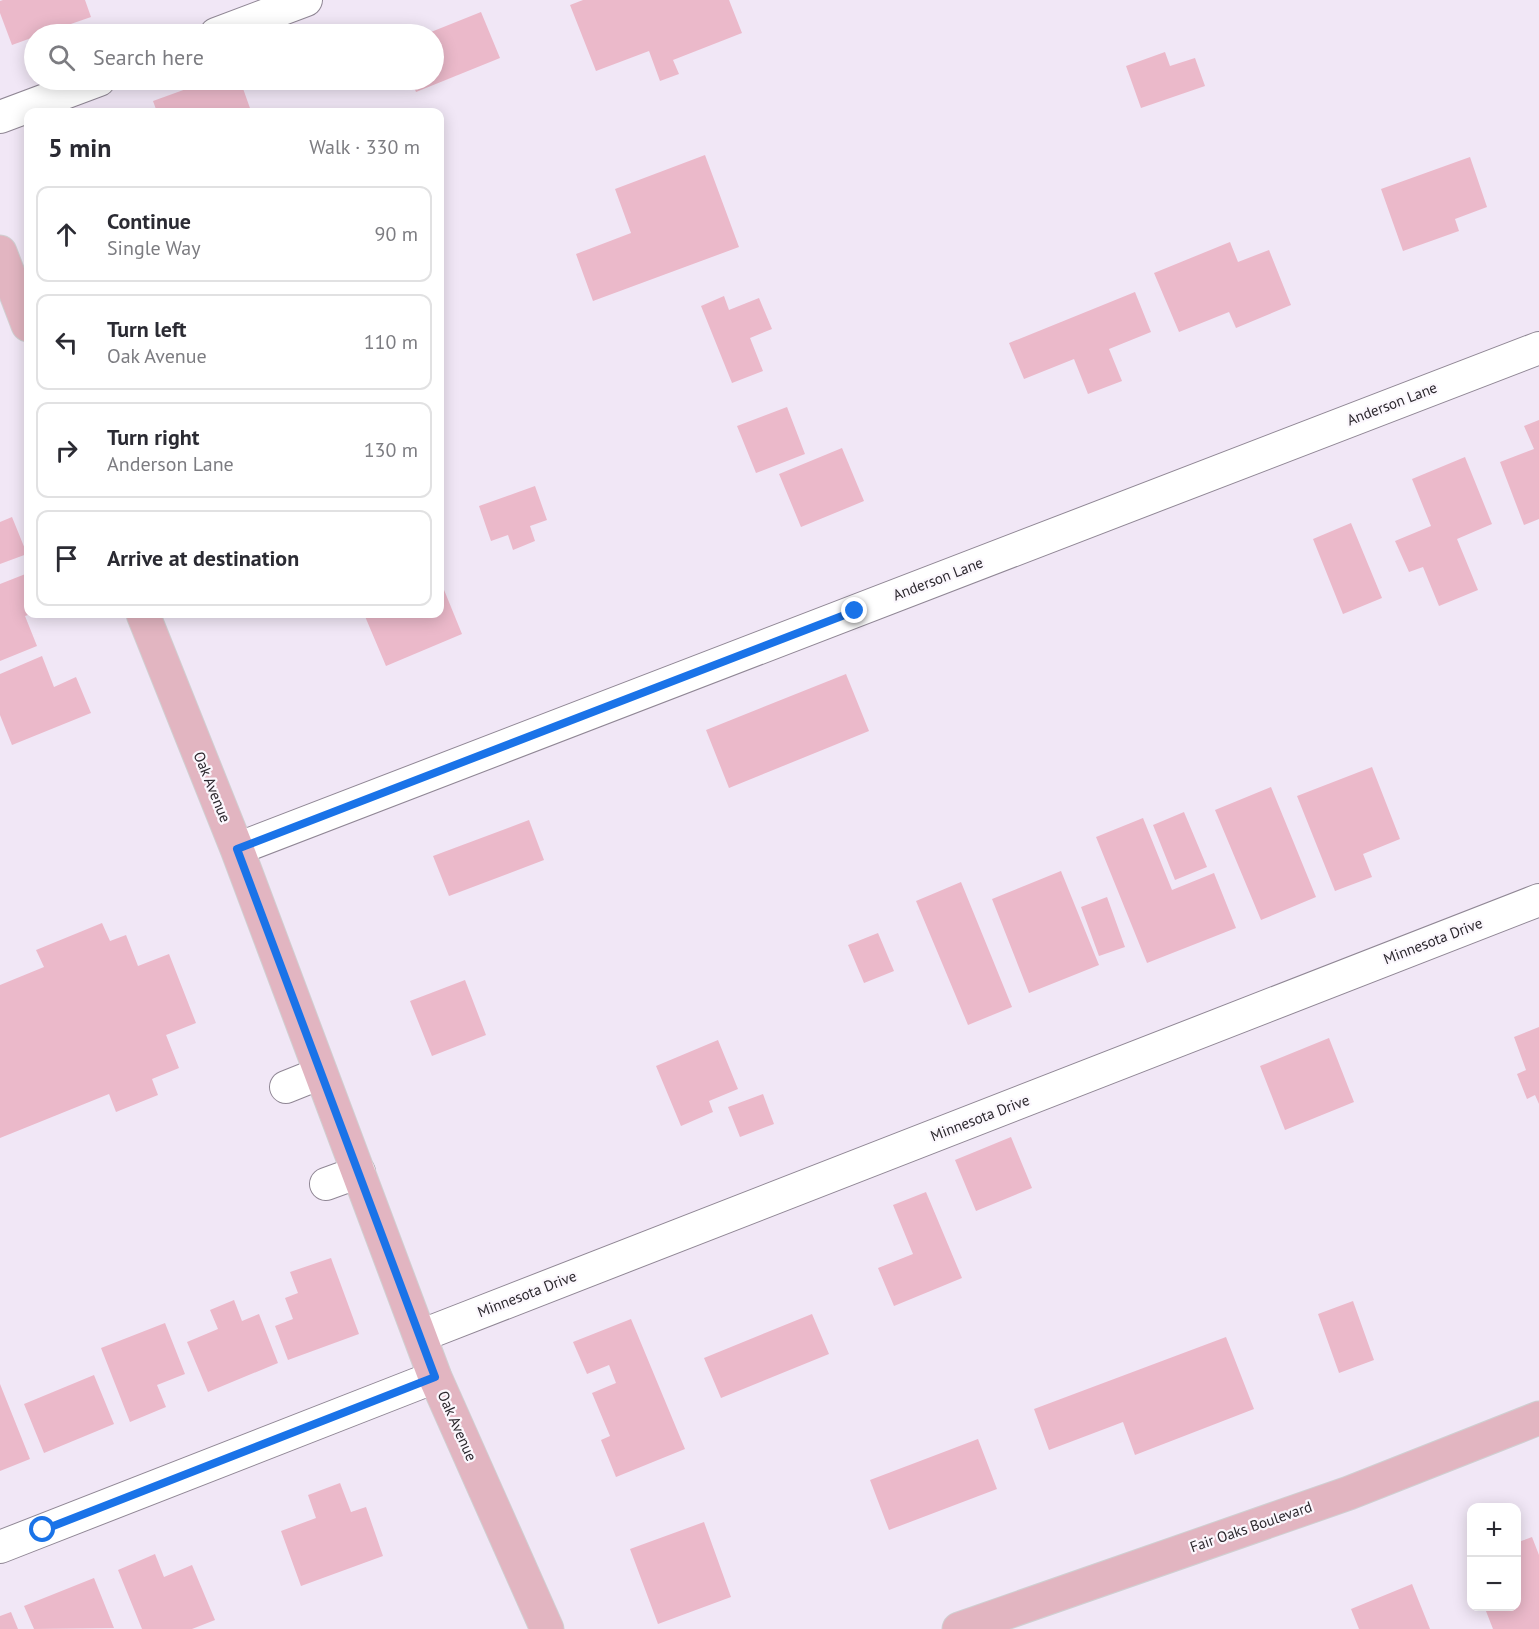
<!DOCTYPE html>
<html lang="en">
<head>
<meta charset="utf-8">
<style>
  body { margin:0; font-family:"PT Sans",sans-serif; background:#f7f7f7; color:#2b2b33 }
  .controls { position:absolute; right:18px; bottom:18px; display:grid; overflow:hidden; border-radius:12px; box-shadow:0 3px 15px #0003 }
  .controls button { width:54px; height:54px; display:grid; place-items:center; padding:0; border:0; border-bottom:2px solid #e1e1e2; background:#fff; color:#2b2b33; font:30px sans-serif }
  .stop { position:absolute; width:18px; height:18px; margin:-14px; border:4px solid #1a73e8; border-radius:50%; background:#fff }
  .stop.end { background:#1a73e8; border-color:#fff; box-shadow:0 2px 6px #0008 }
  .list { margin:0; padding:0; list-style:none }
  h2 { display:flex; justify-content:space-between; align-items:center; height:78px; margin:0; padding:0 24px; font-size:26px }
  h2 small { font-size:20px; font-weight:400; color:#7c7c81 }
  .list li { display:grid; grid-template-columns:39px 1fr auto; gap:18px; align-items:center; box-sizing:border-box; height:96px; margin:0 12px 12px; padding:0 12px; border:2px solid #e1e1e2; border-radius:12px }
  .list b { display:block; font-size:22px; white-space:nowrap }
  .list p { margin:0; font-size:20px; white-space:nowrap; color:#7c7c81 }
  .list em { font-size:20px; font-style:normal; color:#7c7c81 }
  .icon { flex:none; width:33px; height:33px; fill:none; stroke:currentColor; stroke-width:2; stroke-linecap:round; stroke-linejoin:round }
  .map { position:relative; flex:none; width:1539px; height:1629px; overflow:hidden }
  .search { position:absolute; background:#fff; box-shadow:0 3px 15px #0003; left:24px; top:24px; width:420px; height:66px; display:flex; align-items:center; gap:15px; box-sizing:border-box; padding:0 21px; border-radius:33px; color:#7c7c81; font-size:22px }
  .panel { position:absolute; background:#fff; box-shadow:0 3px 15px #0003; left:24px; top:108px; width:420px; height:510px; border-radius:12px }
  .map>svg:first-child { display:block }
  .building { fill:#ebb9ca }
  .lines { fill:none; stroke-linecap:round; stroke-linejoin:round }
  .minor-casing { stroke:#908795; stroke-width:34 }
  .major-casing { stroke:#d0cfd1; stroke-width:35 }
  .minor { stroke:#fff; stroke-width:32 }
  .major { stroke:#e2b5c1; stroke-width:33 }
  .route { stroke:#1a73e8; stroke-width:8 }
  .labels { text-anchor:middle; stroke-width:4.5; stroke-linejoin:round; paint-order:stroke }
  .street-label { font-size:15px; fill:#2b272d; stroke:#fbf7fd }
</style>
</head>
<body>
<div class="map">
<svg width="1539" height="1629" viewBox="0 0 1539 1629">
  <rect width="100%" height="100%" fill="#f1e7f6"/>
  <path class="building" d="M3 0H85L91 17 42 34H34V37L12 45 0 13V1Z
    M583 0H729L742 33 673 60 679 74 660 81 649 51 596 71 570 5Z
    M481 12 500 58 416 92 411 80H434V34H426Z
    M1165 52 1170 66 1195 58 1205 86 1141 108 1126 66Z
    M211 80H240L251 111 247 112H157L153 101Z
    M705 155 739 247 593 301 576 254 631 233 615 189Z
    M1470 157 1487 207 1455 219 1459 231 1403 251 1381 189Z
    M1230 242 1238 262 1269 250 1291 305 1236 328 1229 312 1179 332 1154 273Z
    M1135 292 1151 332 1109 349 1122 381 1088 394 1074 359 1024 379 1009 343Z
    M724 296 729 310 759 298 772 329 750 338 763 371 732 383 701 306Z
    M787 407 805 454 756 473 737 426Z
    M1539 420V519L1524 525 1500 462 1534 449 1524 426Z
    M842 448 864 501 801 527 779 474Z
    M1465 457 1492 524 1457 539 1478 590 1439 606 1423 567 1409 572 1395 541 1431 526 1412 479Z
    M535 486 547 520 530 526 535 541 513 550 508 535 491 541 479 506Z
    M12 517 27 554 0 564V522Z
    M1351 523 1382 598 1343 614 1313 539Z
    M28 573V615L25 616 37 646 0 661V584Z
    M440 580 462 634 386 666 364 614H440Z
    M42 656 54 687 76 677 91 713 12 745 0 715V674Z
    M846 674 869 731 729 788 706 730Z
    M1372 767 1400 839 1363 854 1372 877 1335 891 1297 796Z
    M1271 787 1316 897 1261 920 1215 810Z
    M1184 812 1207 867 1175 880 1153 825Z
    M1143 818 1172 890 1214 873 1236 928 1147 963 1096 837Z
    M529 820 544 860 449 896 433 856Z
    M1061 871 1099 965 1029 993 992 899Z
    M961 882 1012 1007 968 1025 916 901Z
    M1107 897 1125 947 1099 956 1081 907Z
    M102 923 110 941 126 935 138 966 169 954 196 1023 166 1035 179 1068 152 1079 158 1095 116 1112 109 1094 0 1138V985L44 967 36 950Z
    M878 933 894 971 864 983 848 945Z
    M465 980 486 1035 432 1056 410 1001Z
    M1539 1027V1104L1535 1095 1527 1099 1517 1074 1526 1070 1514 1037Z
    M1329 1038 1354 1102 1285 1130 1260 1066Z
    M718 1040 738 1089 709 1101 713 1112 681 1126 656 1066Z
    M763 1094 774 1124 740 1137 728 1107Z
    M1011 1137 1032 1188 976 1211 955 1160Z
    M926 1192 962 1278 894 1306 878 1268 913 1254 893 1205Z
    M331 1258 359 1334 288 1360 275 1326 293 1319 285 1298 298 1293 290 1272Z
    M234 1300 242 1321 259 1314 278 1363 208 1392 187 1342 218 1329 210 1310Z
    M1353 1301 1374 1360 1339 1373 1318 1314Z
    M812 1314 829 1354 721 1398 704 1358Z
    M631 1319 685 1449 616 1477 601 1440 610 1436 592 1393 616 1383 609 1365 587 1374 573 1342Z
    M165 1323 185 1374 157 1385 166 1407 130 1422 101 1348Z
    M1226 1337 1254 1409 1135 1455 1123 1422 1049 1450 1034 1409Z
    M94 1375 114 1424 44 1453 24 1404Z
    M0 1384 30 1459 0 1471Z
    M978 1439 997 1489 889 1530 870 1480Z
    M340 1483 351 1512 366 1507 383 1556 301 1586 281 1531 316 1518 308 1495Z
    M704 1522 731 1597 658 1624 630 1549Z
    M1532 1537 1539 1555V1629H1493L1484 1606H1516V1543Z
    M155 1554 164 1577 192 1565 215 1620 192 1629H142L118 1570Z
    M94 1578 114 1628 34 1629 24 1606Z
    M1412 1584 1430 1629H1359L1351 1609Z
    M11 1612 18 1629H0V1616Z"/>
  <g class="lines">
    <g class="minor-casing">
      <path id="minor" d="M216 34 306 0
        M0 117 99 80
        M237 849 1539 348
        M286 1087 321 1073
        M326 1184 359 1172
        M420 1336 1539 900
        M0 1547 435 1377"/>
    </g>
    <g class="major-casing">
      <path id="major" d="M0 252 28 325
        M143 614 237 849 435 1377 547 1629
        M959 1629 1349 1493 1539 1418"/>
    </g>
    <use href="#minor" class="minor"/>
    <use href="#major" class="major"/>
  </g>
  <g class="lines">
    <path class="route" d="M43 1530 435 1377 237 849 855 611"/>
  </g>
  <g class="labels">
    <g class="street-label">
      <text transform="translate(1392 404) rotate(-21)" y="5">Anderson Lane</text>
      <text transform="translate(938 579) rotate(-21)" y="5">Anderson Lane</text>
      <text transform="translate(212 787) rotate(68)" y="5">Oak Avenue</text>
      <text transform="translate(1433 941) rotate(-21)" y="5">Minnesota Drive</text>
      <text transform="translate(980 1118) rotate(-21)" y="5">Minnesota Drive</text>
      <text transform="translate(527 1294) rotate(-21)" y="5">Minnesota Drive</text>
      <text transform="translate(457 1426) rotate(66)" y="5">Oak Avenue</text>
      <text transform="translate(1251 1527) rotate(-19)" y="5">Fair Oaks Boulevard</text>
    </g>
  </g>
</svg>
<div class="controls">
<button>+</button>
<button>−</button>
</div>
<div class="stop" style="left:43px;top:1530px"></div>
<div class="stop end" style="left:855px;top:611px"></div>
<div class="search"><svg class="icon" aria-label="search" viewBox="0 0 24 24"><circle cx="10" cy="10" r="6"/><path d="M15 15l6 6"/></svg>Search here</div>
<section class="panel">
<h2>5 min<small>Walk · 330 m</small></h2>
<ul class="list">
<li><svg class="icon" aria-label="ahead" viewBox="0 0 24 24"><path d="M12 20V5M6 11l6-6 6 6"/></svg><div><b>Continue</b><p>Single Way</p></div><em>90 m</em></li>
<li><svg class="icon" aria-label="left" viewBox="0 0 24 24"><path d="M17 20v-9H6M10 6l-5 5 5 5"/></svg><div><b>Turn left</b><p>Oak Avenue</p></div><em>110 m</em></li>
<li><svg class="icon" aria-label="right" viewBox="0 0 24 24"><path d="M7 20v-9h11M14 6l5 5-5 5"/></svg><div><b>Turn right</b><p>Anderson Lane</p></div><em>130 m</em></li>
<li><svg class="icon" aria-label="arrive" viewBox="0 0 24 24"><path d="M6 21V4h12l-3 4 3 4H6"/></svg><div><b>Arrive at destination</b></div></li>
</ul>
</section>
</div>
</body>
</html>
